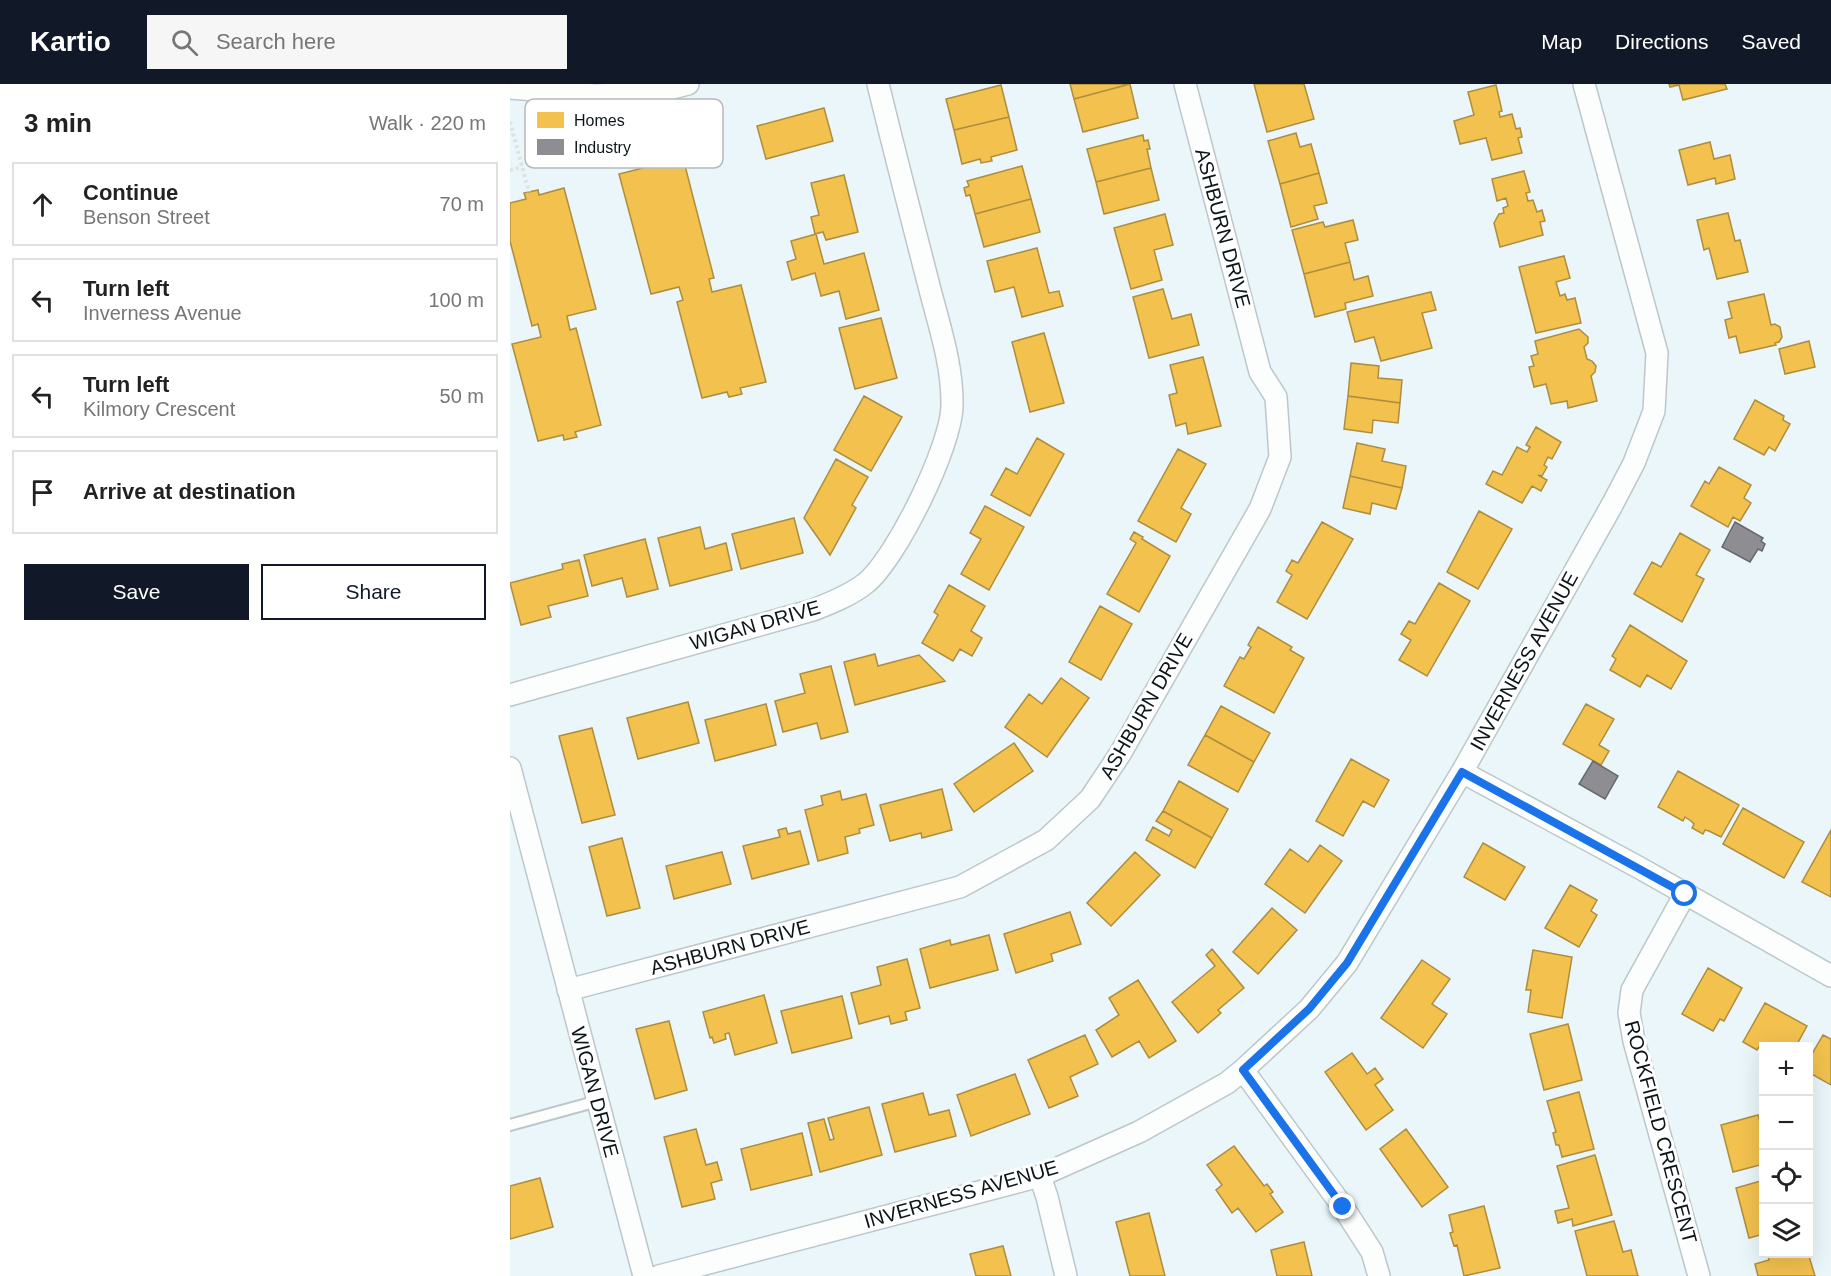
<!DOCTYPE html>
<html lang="en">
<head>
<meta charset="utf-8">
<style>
  body { margin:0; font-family:Helvetica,sans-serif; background:#f6f6f6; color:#222 }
  .controls { position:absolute; right:18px; bottom:18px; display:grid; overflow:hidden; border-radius:0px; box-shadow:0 6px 24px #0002 }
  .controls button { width:54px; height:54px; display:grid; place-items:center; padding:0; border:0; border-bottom:2px solid #e0e0e0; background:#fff; color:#222; font:30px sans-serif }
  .stop { position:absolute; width:18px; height:18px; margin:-14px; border:4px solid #1a73e8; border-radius:50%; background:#fff }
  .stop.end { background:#1a73e8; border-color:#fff; box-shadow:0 2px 6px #0008 }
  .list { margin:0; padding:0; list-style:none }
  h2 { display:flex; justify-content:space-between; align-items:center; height:78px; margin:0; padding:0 24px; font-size:26px }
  h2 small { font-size:20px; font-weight:400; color:#767676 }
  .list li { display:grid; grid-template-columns:39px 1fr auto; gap:18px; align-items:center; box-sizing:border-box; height:84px; margin:0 12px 12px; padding:0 12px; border:2px solid #e0e0e0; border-radius:0px }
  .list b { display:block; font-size:22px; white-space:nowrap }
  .list p { margin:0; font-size:20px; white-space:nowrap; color:#767676 }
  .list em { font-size:20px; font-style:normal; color:#767676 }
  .actions { display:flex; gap:12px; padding:18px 24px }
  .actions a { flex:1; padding:14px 0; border:2px solid #111827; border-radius:0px; text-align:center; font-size:21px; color:#111827 }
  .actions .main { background:#111827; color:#fff }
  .icon { flex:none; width:33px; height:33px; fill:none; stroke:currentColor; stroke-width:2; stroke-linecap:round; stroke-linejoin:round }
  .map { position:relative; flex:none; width:1321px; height:1192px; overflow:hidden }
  header { display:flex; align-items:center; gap:36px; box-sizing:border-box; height:84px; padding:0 30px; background:#111827; color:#fff }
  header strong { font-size:28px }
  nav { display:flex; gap:33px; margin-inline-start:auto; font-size:21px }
  .search { width:420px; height:54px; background:#f6f6f6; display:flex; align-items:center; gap:15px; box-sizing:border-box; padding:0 21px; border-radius:0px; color:#767676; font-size:22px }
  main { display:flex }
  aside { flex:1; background:#fff }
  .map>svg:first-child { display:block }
  .homes { fill:#f2c14e; stroke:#ad8d3e; stroke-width:1.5 }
  .industry { fill:#8d8d92; stroke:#66696d; stroke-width:1.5 }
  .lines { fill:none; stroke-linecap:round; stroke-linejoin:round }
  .service-casing { stroke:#bcc7ca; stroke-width:14 }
  .minor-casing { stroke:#bcc7ca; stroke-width:24 }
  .path { stroke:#dfe2e4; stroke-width:4; stroke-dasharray:3 3; stroke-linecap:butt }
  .service { stroke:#fcfefe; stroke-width:10 }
  .minor { stroke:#fcfefe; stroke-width:21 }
  .route { stroke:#1a73e8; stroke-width:8 }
  .labels { text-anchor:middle; stroke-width:6; stroke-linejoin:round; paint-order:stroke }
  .street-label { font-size:20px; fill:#0b1517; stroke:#fff }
  .key { fill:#fff; stroke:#b6b9b9; stroke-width:1.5 }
  .key-label { font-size:16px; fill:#0b1517 }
</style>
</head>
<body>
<header>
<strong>Kartio</strong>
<div class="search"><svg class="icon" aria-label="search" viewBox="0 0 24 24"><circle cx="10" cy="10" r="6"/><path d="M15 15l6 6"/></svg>Search here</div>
<nav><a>Map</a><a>Directions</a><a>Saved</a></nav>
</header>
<main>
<aside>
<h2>3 min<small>Walk · 220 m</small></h2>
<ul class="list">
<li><svg class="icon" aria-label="ahead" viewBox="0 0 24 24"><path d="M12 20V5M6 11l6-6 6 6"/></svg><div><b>Continue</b><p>Benson Street</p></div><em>70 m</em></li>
<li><svg class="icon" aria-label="left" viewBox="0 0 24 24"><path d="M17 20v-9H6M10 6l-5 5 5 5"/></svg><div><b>Turn left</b><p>Inverness Avenue</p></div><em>100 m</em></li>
<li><svg class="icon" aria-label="left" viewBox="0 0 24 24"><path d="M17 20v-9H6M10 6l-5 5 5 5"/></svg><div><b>Turn left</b><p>Kilmory Crescent</p></div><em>50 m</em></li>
<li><svg class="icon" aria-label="arrive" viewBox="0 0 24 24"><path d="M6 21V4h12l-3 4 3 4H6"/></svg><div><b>Arrive at destination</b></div></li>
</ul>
<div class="actions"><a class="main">Save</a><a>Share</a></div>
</aside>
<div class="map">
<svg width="1321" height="1192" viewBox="0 0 1321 1192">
  <rect width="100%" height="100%" fill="#eaf6f9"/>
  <path class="homes" d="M560 0H620L564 15Z
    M620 0 628 34 573 48 564 15Z
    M744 0H794L804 35 757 48Z
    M1159 0H1215L1217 5 1173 16 1169 1 1160 3Z
    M491 1 499 33 444 46 436 15Z
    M986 1 992 27 989 28 990 33 1002 30 1006 45 1010 44 1012 53 1008 54 1012 69 982 76 976 54 950 60 944 37 964 31 958 8Z
    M314 24 323 57 256 75 247 42Z
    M499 33 507 66 481 73 482 77 471 79 470 75 452 80 444 46Z
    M786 49 790 63 801 60 809 89 770 100 758 57Z
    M633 51 634 57 638 56 640 65H637L641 84 586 98 577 65Z
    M1200 58 1204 75 1220 71 1225 95 1206 100 1205 94 1178 101 1169 66Z
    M173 74 204 194 199 195 202 208 231 201 256 298 230 304 232 310 219 313 217 308 192 314 167 218 173 216 169 203 141 210 109 90Z
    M512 82 521 115 465 130 460 111 456 112 454 104 459 102 457 97Z
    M641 84 649 116 594 130 586 98Z
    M1014 87 1020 108 1016 109 1018 117 1023 116 1027 128 1032 126 1035 137 1030 138 1033 151 990 163 984 139 989 130 994 129 993 124 998 122 996 114 987 117 982 95Z
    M809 89 817 119 804 122 808 135 781 143 770 100Z
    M334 91 348 148 316 156 313 148 305 150 301 133 309 131 301 99Z
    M54 104 86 225 57 232 60 246 66 244 91 341 65 348 67 353 54 356 53 351 28 357 2 260 31 253 28 240 22 242 0 157V119L16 115 14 109 28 106 29 111Z
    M521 115 530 148 474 163 465 130Z
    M1218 129 1225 157 1230 156 1238 188 1207 195 1199 164 1194 166 1187 136Z
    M655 130 663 161 644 166 652 196 621 205 604 144Z
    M843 136 848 156 835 159 840 178 794 190 782 146 813 138 815 143Z
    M306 150 314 180 354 169 369 226 336 235 329 207 311 212 305 189 282 196 277 178 286 175 281 157Z
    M527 164 539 209 549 207 553 222 512 233 504 203 485 208 477 177Z
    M1054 172 1060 194 1046 198 1050 212 1055 210 1057 216 1065 214 1071 239 1026 249 1009 183Z
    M840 178 844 196 858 192 863 212 835 219 836 225 805 233 794 190Z
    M653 205 662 235 681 230 689 261 639 274 623 213Z
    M921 208 926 226 912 229 922 264 871 277 864 253 845 258 837 228Z
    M1254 210 1261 241 1265 240 1270 243 1272 253 1269 258 1265 259 1266 261 1230 269 1226 252 1219 254 1215 236 1222 234 1218 218Z
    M371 234 387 294 345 305 329 244Z
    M1069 245 1078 253V259L1074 263 1077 275 1082 277 1086 282 1085 288 1081 292 1087 317 1058 324 1057 317 1041 320 1036 300 1024 303 1019 283 1024 282 1021 272 1028 270 1025 257Z
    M534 249 554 319 520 328 502 258Z
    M1299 257 1305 283 1275 290 1269 265Z
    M693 273 711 342 678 350 676 339 666 342 659 311 667 309 660 281Z
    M841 279 869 282 868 294 892 296 890 319 838 312Z
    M354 312 392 333 361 387 324 366Z
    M838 312 890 319 888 339 863 336 862 349 834 345Z
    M1245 316 1274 332 1273 336 1280 340 1265 367 1259 363 1254 371 1224 355Z
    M1026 343 1051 358 1042 375 1038 373 1034 381 1037 383 1032 392 1028 391 1037 396 1031 407 1022 402 1012 419 976 400 983 387 992 391 1007 363 1017 368 1020 363 1016 361Z
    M527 354 554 370 520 432 481 411 496 384 507 390Z
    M847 359 875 365 872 377 896 382 892 404 840 392Z
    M668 365 696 380 671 424 681 430 666 458 628 437Z
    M326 375 358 393 342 421 346 424 320 471 294 434Z
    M1209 383 1241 401 1234 414 1241 419 1230 437 1223 433 1218 443 1181 422 1195 397 1199 400Z
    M840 392 892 404 886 425 862 419 860 430 833 424Z
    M475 422 514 443 479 506 451 490 471 455 460 449Z
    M969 427 1002 445 968 505 937 488Z
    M284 434 293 469 231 485 222 450Z
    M812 438 843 455 797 535 767 518 782 491 776 487 782 476 788 479Z
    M190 443 195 465 216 459 222 486 160 502 148 454Z
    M624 448 633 453 632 455 660 472 629 528 597 510 626 459 620 455Z
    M1170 449 1200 466 1186 491 1194 495 1172 538 1124 510 1142 478 1151 483Z
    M135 455 148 505 117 513 112 494 82 502 74 471Z
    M69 476 78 512 38 522 41 533 11 541 0 499 53 485 52 480Z
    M929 499 960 517 917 592 889 576 901 556 891 550 899 537 905 540Z
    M439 501 475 522 461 547 472 554 462 572 450 565 443 577 412 559 428 531 424 528Z
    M590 522 622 540 591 596 559 578Z
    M1120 541 1177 577 1161 605 1137 591 1130 603 1100 586 1106 575 1102 572Z
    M748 543 782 563 780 566 794 574 764 629 714 602 730 573 734 575 741 563 738 561Z
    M365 570 368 582 409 571 435 597 345 621 334 578Z
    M321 582 338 648 311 655 307 639 273 648 265 617 295 609 290 590Z
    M551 594 579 614 537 673 495 643 519 610 532 620Z
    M178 618 189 659 128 675 117 634Z
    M256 620 266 661 205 677 195 636Z
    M1076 620 1104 635 1089 661 1099 667 1091 681 1053 660Z
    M711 622 760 649 744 678 695 651Z
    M82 644 105 731 72 739 49 652Z
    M695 651 744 678 728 708 678 681Z
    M504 659 523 687 464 728 444 700Z
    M841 675 879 696 864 723 853 717 833 752 806 737Z
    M1168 687 1229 721 1211 753 1199 747 1195 746 1193 750 1182 744 1184 740 1181 737 1175 733 1173 737 1148 723Z
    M669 697 718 725 702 754 653 727Z
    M432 705 442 746 412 754 411 749 380 757 370 721Z
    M330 707 332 716 356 710 364 741 349 745 350 749 335 753 338 769 308 777 295 726 313 721 311 712Z
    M1233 724 1294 758 1274 794 1213 760Z
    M653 727 702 754 685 784 636 756 643 743 659 752 662 746 646 737Z
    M276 744 278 750 290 747 299 780 242 795 233 762 270 753 268 746Z
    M1321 746V813L1292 798Z
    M112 754 130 824 97 832 79 763Z
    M973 759 1015 783 995 816 954 793Z
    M810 761 832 777 795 829 755 800 780 765 798 778Z
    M212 768 221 800 164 815 156 782Z
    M625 768 650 791 601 842 577 819Z
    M1060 801 1087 816 1081 827 1087 831 1069 863 1035 844Z
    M762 824 787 846 748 890 723 868Z
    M560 828 571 860 541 870 543 877 506 889 494 850Z
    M479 851 488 886 420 904 410 865 440 856 441 861Z
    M702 865 734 904 708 926 711 929 688 949 662 918 705 882 696 871Z
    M1023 866 1062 873 1052 934 1018 928 1021 906H1016Z
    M397 875 410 924 395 928 397 936 381 940 379 932 349 940 341 909 371 901 367 883Z
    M912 876 940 895 922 920 937 930 913 964 871 934Z
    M1198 884 1232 904 1214 937 1210 935 1203 947 1172 930Z
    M628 896 666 957 639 974 629 957 602 973 586 946 609 931 599 914Z
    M254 911 267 959 225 971 219 949 215 950 216 955 204 959 202 953 200 954 193 928Z
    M332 912 342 954 282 969 271 927Z
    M1255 919 1297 942 1286 962H1256L1251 960 1247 966 1233 958Z
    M159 937 177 1006 145 1015 126 945Z
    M1058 940 1072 996 1034 1006 1020 950Z
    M575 951 588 980 560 993 568 1012 539 1024 518 976Z
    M1313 951 1321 955V1001L1298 988V977Z
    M842 969 857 990 865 984 873 995 865 1001 883 1026 856 1046 815 988Z
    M505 990 520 1030 461 1052 447 1011Z
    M1069 1008 1084 1065 1052 1073 1049 1061H1046L1043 1049 1046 1048 1037 1017Z
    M413 1009 419 1031 439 1026 446 1052 385 1068 372 1020Z
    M359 1023 372 1071 310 1088 298 1039 314 1035 320 1056 324 1055 318 1034Z
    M1248 1031 1254 1051V1080L1223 1088 1211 1041Z
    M186 1045 196 1081 207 1078 212 1096 201 1099 205 1115 172 1123 154 1053Z
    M896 1045 938 1103 912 1123 870 1065Z
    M292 1049 302 1091 241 1106 231 1065Z
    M724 1062 754 1102 757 1100 763 1108 760 1110 773 1128 746 1148 728 1124 722 1129 706 1106 712 1101 697 1081Z
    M1085 1071 1102 1131 1063 1142 1062 1135 1048 1139 1045 1127 1059 1124 1047 1082Z
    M30 1094 43 1143 0 1155V1102Z
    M1254 1096V1150L1239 1154 1226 1104Z
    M974 1122 990 1184 954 1192 947 1161 944 1162 940 1149 943 1148 939 1131Z
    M639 1129 655 1192H620L606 1138Z
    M1104 1137 1113 1168 1121 1166 1128 1192H1077L1065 1147Z
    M794 1158 802 1192H767L761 1166Z
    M493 1162 501 1192H466L460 1170Z
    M1298 1169 1305 1192H1248L1245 1180 1259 1176 1258 1172 1266 1170Z"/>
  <path class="industry" d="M1225 438 1253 454 1251 457 1255 460 1252 467 1248 465 1240 478 1212 463Z
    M1083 677 1108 692 1095 715 1069 700Z"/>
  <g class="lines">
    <g class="service-casing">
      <path id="service" d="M0 1041 88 1017"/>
    </g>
    <g class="minor-casing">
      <path id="minor" d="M0 4 85 11 147 8 178 0
        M0 611 303 526C321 519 341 511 356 499 387 473 441 363 442 322 443 281 428 238 418 198 401 132 384 66 368 0
        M0 684 134 1192
        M952 688 1128 783 1321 892
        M1175 810 1122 906 1119 929 1124 957 1189 1192
        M58 906 450 803 536 756 580 715 610 670 750 425 770 373 766 313 750 288 675 0
        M733 986 833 1123 862 1168 869 1192
        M530 1092 537 1113 556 1192
        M149 1192 530 1092 629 1048 717 999 733 986 799 925 837 879 952 688 1102 421 1124 379 1144 327 1147 269 1074 0"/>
    </g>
    <path class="path" d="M126 31 137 83
      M0 38 19 108
      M0 86 12 83"/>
    <use href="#service" class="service"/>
    <use href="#minor" class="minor"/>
  </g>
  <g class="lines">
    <path class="route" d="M833 1123 733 986 799 925 837 879 952 688 1175 810"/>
  </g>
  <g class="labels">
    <g class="street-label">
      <text transform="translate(713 144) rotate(75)" y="7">ASHBURN DRIVE</text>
      <text transform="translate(245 541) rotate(-16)" y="7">WIGAN DRIVE</text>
      <text transform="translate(1014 577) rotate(-61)" y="7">INVERNESS AVENUE</text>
      <text transform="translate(636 622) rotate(-60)" y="7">ASHBURN DRIVE</text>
      <text transform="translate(220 863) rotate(-15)" y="7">ASHBURN DRIVE</text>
      <text transform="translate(85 1008) rotate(75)" y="7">WIGAN DRIVE</text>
      <text transform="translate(1151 1048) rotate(75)" y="7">ROCKFIELD CRESCENT</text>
      <text transform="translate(451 1110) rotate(-16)" y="7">INVERNESS AVENUE</text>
    </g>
  </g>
  <rect x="15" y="15" width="198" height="69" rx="9" class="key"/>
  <rect x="27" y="28" width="27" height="16" fill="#f2c14e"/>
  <rect x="27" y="55" width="27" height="16" fill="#8d8d92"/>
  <g class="key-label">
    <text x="64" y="42">Homes</text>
    <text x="64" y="69">Industry</text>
  </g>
</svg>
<div class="controls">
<button>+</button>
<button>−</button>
<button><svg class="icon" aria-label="locate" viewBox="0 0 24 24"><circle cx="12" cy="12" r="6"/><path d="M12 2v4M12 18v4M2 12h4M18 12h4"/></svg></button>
<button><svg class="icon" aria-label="layers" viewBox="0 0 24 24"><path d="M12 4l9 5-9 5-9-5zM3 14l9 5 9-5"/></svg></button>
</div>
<div class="stop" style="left:1175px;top:810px"></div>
<div class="stop end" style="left:833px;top:1123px"></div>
</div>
</main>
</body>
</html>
